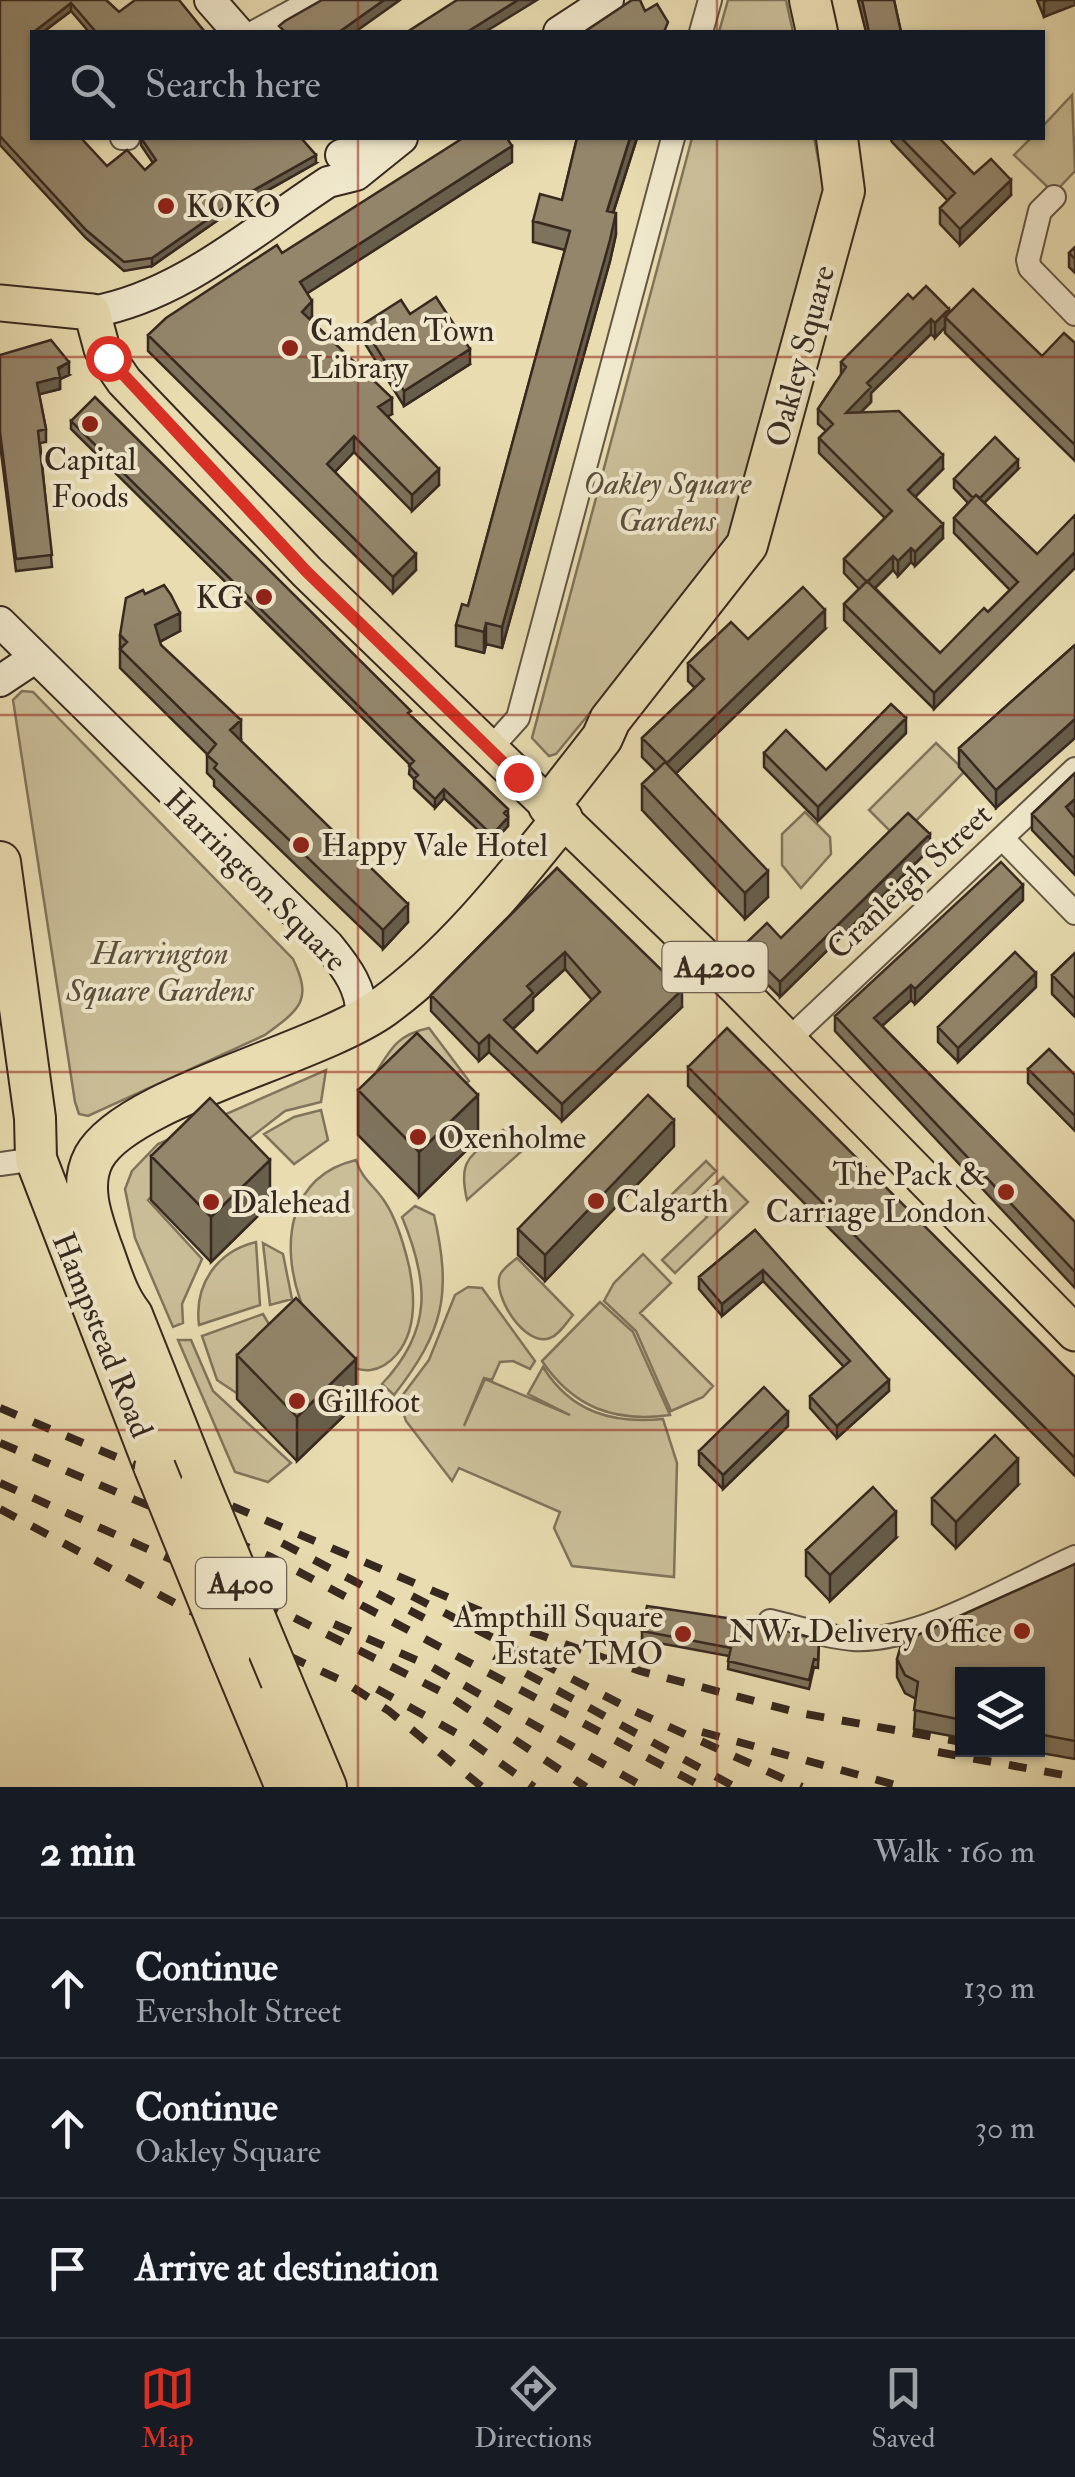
<!DOCTYPE html>
<html lang="en">
<head>
<meta charset="utf-8">
<style>
  body { margin:0; font-family:"IM FELL Double Pica",serif; background:#20242c; color:#f1f3f6 }
  .controls { position:absolute; right:30px; bottom:30px; display:grid; overflow:hidden; border-radius:0px; box-shadow:0 2px 8px #0004 }
  .controls button { width:90px; height:90px; display:grid; place-items:center; padding:0; border:0; border-bottom:2px solid #363941; background:#171b24; color:#f1f3f6; font:50px sans-serif }
  .stop { position:absolute; width:30px; height:30px; margin:-22px; border:8px solid #d93025; border-radius:50%; background:#fff }
  .stop.end { background:#d93025; border-color:#fff; box-shadow:0 2px 10px #0008 }
  .list { margin:0; padding:0; list-style:none }
  h2 { display:flex; justify-content:space-between; align-items:center; height:130px; margin:0; padding:0 40px; font-size:42px }
  h2 small { font-size:32px; font-weight:400; color:#9ea1a6 }
  .list li { display:grid; grid-template-columns:65px 1fr auto; gap:30px; align-items:center; box-sizing:border-box; height:140px; padding:0 40px; border-top:2px solid #363941 }
  .list b { display:block; font-size:38px; white-space:nowrap }
  .list p { margin:0; font-size:32px; white-space:nowrap; color:#9ea1a6 }
  .list em { font-size:32px; font-style:normal; color:#9ea1a6 }
  .icon { flex:none; width:55px; height:55px; fill:none; stroke:currentColor; stroke-width:2; stroke-linecap:round; stroke-linejoin:round }
  .map { position:relative; flex:none; width:1075px; height:1787px; overflow:hidden }
  .search { position:absolute; background:#171b24; box-shadow:0 2px 8px #0004; left:30px; right:30px; top:30px; height:110px; display:flex; align-items:center; gap:25px; box-sizing:border-box; padding:0 35px; border-radius:0px; color:#9ea1a6; font-size:38px }
  .sheet { height:550px; background:#171b24 }
  nav { display:flex; justify-content:space-around; align-items:center; box-sizing:border-box; height:140px; border-top:2px solid #363941; background:#171b24; font-size:28px; color:#9ea1a6 }
  nav a { display:grid; justify-items:center; gap:5px }
  nav .on { color:#d93025 }
  .map>svg:first-child { display:block }
  .green { fill:#cabe98; stroke:#80745c; stroke-width:2.5 }
  .lines { fill:none; stroke-linecap:round; stroke-linejoin:round }
  .street-casing { stroke:#635644; stroke-width:26 }
  .secondary-casing { stroke:#372920; stroke-width:34 }
  .primary-casing { stroke:#372920; stroke-width:39 }
  .highway-casing { stroke:#372920; stroke-width:44 }
  .street { stroke:#f0e8cc; stroke-width:22 }
  .secondary { stroke:#f0e8cc; stroke-width:30 }
  .primary { stroke:#e8dcb0; stroke-width:35 }
  .highway { stroke:#e8dcb0; stroke-width:40 }
  .rail { stroke:#372920; stroke-width:8; stroke-dasharray:18 18; stroke-linecap:butt }
  .highway-bridge-casing { stroke:#372920; stroke-width:44; stroke-linecap:butt }
  .highway-bridge { stroke:#e8dcb0; stroke-width:40 }
  .wall { fill:#7e735c; stroke:#372920; stroke-width:2.5; fill-rule:evenodd }
  .shaded-wall { fill:#675e4b; stroke:#372920; stroke-width:2.5 }
  .building { fill:#93866b; stroke:#372920; stroke-width:2.5; fill-rule:evenodd }
  .route { stroke:#d93025; stroke-width:12 }
  .grid { fill:none; stroke:#8f2418; stroke-width:2.5; stroke-opacity:0.55 }
  .poi-dot { fill:#8f2418; stroke:#f0e8cc; stroke-width:4 }
  .labels { text-anchor:middle; stroke-width:8; stroke-linejoin:round; paint-order:stroke }
  .shield { fill:#f0e8cc; stroke:#6e6254; stroke-width:2.5 }
  .shield-label { font-size:30px; font-weight:bold; fill:#372920 }
  .poi-label { font-size:32px; fill:#372920; stroke:#f0e8cc; text-anchor:start }
  .street-label { font-size:32px; fill:#372920; stroke:#f0e8cc }
  .park-label { font-size:32px; font-style:italic; fill:#5c4e3e; stroke:#f0e8cc }
</style>
</head>
<body>
<div class="map">
<svg width="1075" height="1787" viewBox="0 0 1075 1787">
  <rect width="100%" height="100%" fill="#e8dcb0"/>
  <filter id="stains"><feTurbulence type="fractalNoise" baseFrequency=".002" numOctaves="4"/><feColorMatrix values="0 0 0 0 .2 0 0 0 0 .09 0 0 0 0 .02 0 0 0 .5 -.17"/></filter>
  <radialGradient id="worn" r=".72"><stop offset=".6" stop-color="#630" stop-opacity="0"/><stop offset="1" stop-color="#630" stop-opacity=".3"/></radialGradient>
  <path class="green" d="M728 0H786L793 32H719Z
    M1072 95 1075 171 1054 193 1014 155 1031 138H1042L1043 126Z
    M692 138H814L824 188 728 545 556 754 549 756 532 738Z
    M22 691 33 692 293 959C313 1001 300 1009 265 1035L88 1116 79 1114 75 1102 13 700Z
    M936 743 965 771 898 839 869 810Z
    M805 812 830 837 831 854 801 888 782 865V834Z
    M429 1028 469 1081 445 1101 377 1071C392 1046 400 1034 429 1028Z
    M326 1070 321 1102 285 1111 245 1142H209L148 1200 202 1259 182 1304 183 1323 173 1327 135 1238 125 1189 132 1171 158 1144Z
    M321 1110 328 1140 294 1164 264 1134 294 1117Z
    M503 1130 523 1150 467 1200C457 1157 472 1156 503 1130Z
    M356 1160C362 1180 375 1186 385 1202 397 1220 404 1245 409 1266 415 1295 417 1330 397 1354 330 1434 219 1193 356 1160Z
    M706 1161 716 1171 676 1211 666 1200Z
    M723 1177 748 1202 675 1273 662 1260 707 1217 695 1204Z
    M415 1206 434 1215C452 1294 444 1331 394 1395L382 1384C433 1330 429 1282 402 1217Z
    M256 1242 260 1305 199 1325C194 1285 216 1252 256 1242Z
    M263 1243 283 1254 292 1299 270 1305Z
    M643 1254 671 1283 640 1313 713 1386 703 1397 671 1411 636 1331 604 1301 614 1283Z
    M517 1258 573 1315C566 1323 559 1335 550 1338 525 1348 492 1295 500 1275 503 1268 511 1263 517 1258Z
    M468 1287 482 1288 535 1361 530 1369 513 1361 500 1362 492 1380 484 1378 464 1426 485 1379 570 1415 528 1394 543 1367C571 1412 612 1424 663 1419L677 1463 674 1577 572 1566 554 1528 560 1512 459 1468 452 1481 406 1421 399 1400 429 1360 455 1295Z
    M600 1302 633 1332 670 1415C614 1423 573 1407 542 1361Z
    M263 1314 274 1333 238 1394 217 1380 202 1336Z
    M178 1340H191L213 1391 291 1463 268 1482 235 1472Z"/>
  <g class="lines">
    <g class="street-casing">
      <path id="street" d="M254 32 313 0
        M701 32 710 0
        M122 138H128
        M1054 197 1040 211 1028 260 1030 268 1075 314
        M490 749 518 718 673 138
        M1002 838 1075 913
        M788 1040 1075 769
        M0 1164 36 1159
        M770 1621C797 1627 826 1637 853 1639 919 1643 1015 1584 1075 1557"/>
    </g>
    <g class="secondary-casing">
      <path id="secondary" d="M210 0 238 32
        M559 32 608 0
        M341 155 377 154
        M92 312C181 296 253 231 328 182L356 175 402 138
        M0 622 328 945C346 967 364 990 361 1020
        M0 681 33 659"/>
    </g>
    <g class="primary-casing">
      <path id="primary" d="M0 303 92 312 102 349 124 381 307 572 549 806
        M562 819 739 990 1075 1333"/>
    </g>
    <g class="highway-casing">
      <path id="highway" d="M810 0 817 32
        M0 862 35 1118 36 1159 155 1468
        M200 1486 132 1315C116 1295 110 1269 101 1246 91 1218 79 1185 94 1157 127 1097 316 1055 383 1007 453 956 508 886 562 819L549 806 602 738 610 720 747 545 844 191 837 138
        M230 1653 286 1787
        M281 1680 326 1787"/>
    </g>
    <use href="#street" class="street"/>
    <use href="#secondary" class="secondary"/>
    <use href="#primary" class="primary"/>
    <use href="#highway" class="highway"/>
    <path class="rail" d="M0 1408 523 1629 640 1671 800 1713 962 1742
      M0 1443 271 1557 703 1787
      M0 1483 235 1588 444 1693 586 1787
      M0 1509 184 1608 343 1681 389 1711 482 1787
      M282 1543 424 1618
      M412 1596 632 1710 802 1787
      M334 1624 430 1666 644 1787
      M494 1656 735 1787
      M377 1689 467 1739 534 1787
      M702 1732 903 1787
      M938 1752 1075 1777"/>
    <g class="highway-bridge-casing">
      <path id="highway-bridge" d="M155 1468 230 1653
        M200 1486 281 1680"/>
    </g>
    <use href="#highway-bridge" class="highway-bridge"/>
  </g>
  <path class="wall" d="M0 0H106L119 12 205 32H89L71 11 43 32H32V138L107 166 145 170 153 163 141 145V138L316 163 231 211 152 266 124 271 86 238 0 145Z
    M858 0H894L901 32H866Z
    M1037 0H1075L1044 17Z
    M577 138H637L613 213 616 234 610 261 502 648 486 644 484 653 456 646V625L468 606 565 250 533 242V221L562 200Z
    M890 138H939L974 174 1011 195 960 245 940 224V208L948 201 892 142Z
    M512 162 307 293 312 316 309 319 392 414 387 416 439 485 412 511 354 452 335 472 416 570 393 593 148 351V335L282 253Z
    M1075 247V273L1069 267V253Z
    M913 299 949 313 1042 356 1075 343V461L945 333V327L935 338 931 334 871 393V402L860 413 943 469 915 497 943 538 915 566 911 562 898 576 893 570 875 588 940 653 988 612 1010 590 954 533V518L968 503 954 488V479L1018 469 984 503 1037 554 934 709 844 620V604L859 589 844 573V559L885 518 819 453V438L826 431 818 424V409L841 375V362Z
    M410 314 470 364 404 406 362 339V325Z
    M0 355 69 375 60 379V389L39 394 46 429V442L40 443 52 567 16 571 0 444Z
    M71 421 411 716 508 809V826L492 843 444 798 435 808 414 788V779L409 774 410 765 71 429Z
    M145 594 180 631 160 642 161 645 241 739 239 740 408 922 383 949 214 786V780L207 773V754L120 668V635Z
    M825 629 676 773 768 897 745 919 642 810V784L656 771 642 757V738L695 688 688 681V663L748 639Z
    M1075 645 996 808 959 767V748Z
    M906 733 818 821 764 767V753L826 770Z
    M1075 773 1074 816 1075 875 1032 830V814Z
    M930 849 780 997 743 960V946L781 938Z
    M557 868 682 1007 562 1121 489 1052 479 1061 431 1011V995ZM565 969 592 1000 537 1053 513 1029 533 1010V998Z
    M1023 900 915 1004 911 1000 882 1026 1075 1222V1288L835 1031V1016Z
    M1075 953V1017L1052 994V975Z
    M1036 987 958 1062 938 1042V1027Z
    M688 1067 1075 1377V1476L688 1086Z
    M1028 1069 1075 1075V1131L1028 1083Z
    M358 1090 478 1139 419 1197 358 1135Z
    M674 1146 545 1281 518 1255V1229Z
    M151 1156 270 1204 211 1262 151 1200Z
    M755 1230 889 1391 837 1438 810 1408V1396L844 1367 763 1281 722 1316 699 1289V1277Z
    M237 1355 356 1404 297 1461 237 1399Z
    M788 1426 723 1489 699 1465V1451Z
    M1018 1485 956 1548 932 1524V1498Z
    M896 1538 830 1601 806 1576V1550Z
    M1075 1564V1759L1024 1750H1038V1674H962V1738L914 1729 916 1699 905 1693 897 1677V1659Z
    M642 1631 819 1640 818 1668 814 1667 809 1689 728 1669 729 1656 642 1640Z"/>
  <path class="shaded-wall" d="M384 0H400L355 32H339Z
    M518 0H537L485 32H467Z
    M1048 0H1075V5L1044 17V2Z
    M71 3V11L43 32H35V31Z
    M630 138H637L607 232V211Z
    M512 146V162L300 298V282Z
    M316 155V163L231 211 152 266V258L231 203Z
    M1011 180V195L960 245V229Z
    M616 213V234L610 261 502 648V627Z
    M312 301V316L302 328V312Z
    M949 309V321L945 317V327L935 338V323Z
    M931 319V334L871 393V402L846 427V413L867 383Z
    M470 349V364L404 406V391Z
    M69 362V375L60 379V389L37 395V383Z
    M392 398V414L378 422V407Z
    M354 436V452L327 480V464Z
    M943 455V469L908 504V490Z
    M1018 460V469L976 511V501Z
    M439 469V485L412 511V495Z
    M943 524V538L915 566V552Z
    M911 548V562L898 576V561Z
    M1075 552V568L934 709V693Z
    M416 554V570L393 593V577Z
    M893 556V570L867 596V582Z
    M825 610V629L667 782V763Z
    M180 613V631L155 644V625Z
    M486 623V644L484 653V632Z
    M906 718V733L818 821V807Z
    M1075 719V738L996 808V790Z
    M241 720V739L230 749V730Z
    M444 789V798L435 808V799Z
    M1075 799V815L1066 823V807Z
    M508 817V826L492 843V835Z
    M930 834V849L780 997V982Z
    M768 871V897L745 919V893Z
    M1023 885V900L915 1004V989Z
    M408 904V922L383 949V930Z
    M565 952V969L533 998V1010L504 1037V1020L527 986Z
    M1036 973V987L958 1062V1048Z
    M911 985V1000L874 1033V1018Z
    M682 990V1007L562 1121V1104Z
    M489 1035V1052L479 1061V1044Z
    M478 1095V1139L419 1197V1152Z
    M674 1120V1146L545 1281V1255Z
    M270 1160V1204L211 1262V1217Z
    M763 1270V1281L722 1316V1304Z
    M356 1359V1404L297 1461V1417Z
    M889 1380V1391L837 1438V1426Z
    M788 1412V1426L723 1489V1475Z
    M1018 1459V1485L956 1548V1522Z
    M896 1512V1538L830 1601V1575Z"/>
  <path class="building" d="M0 0H106L119 12 135 0H179L205 32H96L71 3 35 31 36 32H32V138H81L107 166 127 150 145 170 156 160 141 138H301L316 155 231 203 152 258 124 262 86 230 0 136Z
    M322 0H384L339 32H285L279 26 285 21Z
    M457 0H518L467 32H407Z
    M632 0H640L645 11 657 4 668 22 664 32H584Z
    M862 0H894L901 32H869Z
    M463 138H507L512 146 300 282 312 301 302 312 392 398 378 407 439 469 412 495 354 436 327 464 416 554 393 577 148 335 166 318 277 245 282 253Z
    M577 138H630L607 211 616 213 610 240 502 627 486 623 484 632 456 625 462 604 468 606 570 231 533 221 540 194 562 200Z
    M901 138H939L974 174 991 159 1011 180 960 229 940 208 955 193Z
    M1075 247V259L1069 253Z
    M926 286 949 309 935 323 931 319 867 383 871 387 846 413 899 411 943 455 908 490 943 524 915 552 911 548 898 561 893 556 867 582 844 559 892 511 819 438 833 424 818 409 846 367 841 362 908 294 913 299Z
    M973 289 1042 356 1064 333 1075 343V445L945 317Z
    M436 297 470 349 404 391 362 325 401 300 410 314Z
    M51 340 69 362 58 368 60 377 37 383 46 429 38 431 52 555 16 559 0 432V355Z
    M95 397 411 711 408 713 508 809 504 813 508 817 492 835 444 789 435 799 414 779 418 775 409 766 414 761 71 421Z
    M995 437 1018 460 980 498 976 495 973 498 954 479Z
    M976 495 1037 554 1075 515V552L934 693 844 604 867 581 940 653 984 608 988 612 1018 582 954 518Z
    M164 585 171 595 180 613 155 625 161 645 241 720 230 730 408 904 383 930 214 768 217 764 207 755 216 744 120 649 127 642 120 635 126 598 143 590 145 594Z
    M803 587 825 610 667 763 642 738 704 679 688 663 731 622 748 639Z
    M1075 645V719L996 790 959 748Z
    M891 704 906 718 818 807 764 753 786 730 826 770Z
    M665 762 768 871 745 893 642 784Z
    M1075 773V799L1066 807 1075 818V859L1032 814Z
    M908 813 930 834 780 982 743 946 767 923 781 938Z
    M1001 862 1023 885 915 989 911 985 874 1018 1075 1222V1272L835 1016Z
    M557 868 682 990 562 1104 489 1035 479 1044 431 995ZM565 952 600 992 537 1053 504 1020 533 993 527 986Z
    M1015 952 1036 973 958 1048 938 1027Z
    M1075 953V999L1052 975Z
    M727 1028 1075 1377V1458L688 1067Z
    M417 1033 478 1095 419 1152 358 1090Z
    M1049 1049 1075 1075V1116L1028 1069Z
    M648 1095 674 1120 545 1255 518 1229Z
    M210 1098 270 1160 211 1217 151 1156Z
    M755 1230 889 1380 837 1426 810 1396 850 1361 763 1270 722 1304 699 1277Z
    M296 1298 356 1359 297 1417 237 1355Z
    M764 1387 788 1412 723 1475 699 1451Z
    M995 1435 1018 1459 956 1522 932 1498Z
    M873 1487 896 1512 830 1575 806 1550Z
    M1075 1564V1741L1038 1734V1674H962V1720L914 1710 918 1682 905 1675 897 1659 902 1642Z
    M647 1606 760 1623 819 1640 818 1660 814 1659 809 1680 728 1661 731 1648 642 1631Z"/>
  <g class="lines">
    <path class="route" d="M108 358 307 572 518 777"/>
  </g>
  <path class="grid" d="M358 0V32M717 0V32M358 138V1787M717 138V1787M0 357H1075M0 715H1075M0 1072H1075M0 1430H1075"/>
  <g class="poi-dot">
    <circle cx="166" cy="206" r="10"/>
    <circle cx="290" cy="348" r="10"/>
    <circle cx="90" cy="424" r="10"/>
    <circle cx="264" cy="597" r="10"/>
    <circle cx="301" cy="845" r="10"/>
    <circle cx="418" cy="1137" r="10"/>
    <circle cx="1006" cy="1192" r="10"/>
    <circle cx="596" cy="1201" r="10"/>
    <circle cx="211" cy="1202" r="10"/>
    <circle cx="297" cy="1401" r="10"/>
    <circle cx="1022" cy="1631" r="10"/>
    <circle cx="683" cy="1634" r="10"/>
  </g>
  <g class="labels">
    <g class="shield">
      <rect x="662.5" y="942" width="105" height="50" rx="8"/>
      <rect x="196" y="1558" width="90" height="50" rx="8"/>
    </g>
    <g class="shield-label">
      <text x="715" y="977">A4200</text>
      <text x="241" y="1593">A400</text>
    </g>
    <g class="poi-label">
      <text x="186" y="217">KOKO</text>
      <text x="310" y="341">Camden Town<tspan x="310" dy="37">Library</tspan></text>
      <text x="90" y="470" text-anchor="middle">Capital<tspan x="90" dy="37">Foods</tspan></text>
      <text x="244" y="608" text-anchor="end">KG</text>
      <text x="321" y="856">Happy Vale Hotel</text>
      <text x="438" y="1148">Oxenholme</text>
      <text x="986" y="1185" text-anchor="end">The Pack &amp;<tspan x="986" dy="37">Carriage London</tspan></text>
      <text x="616" y="1212">Calgarth</text>
      <text x="231" y="1213">Dalehead</text>
      <text x="317" y="1412">Gillfoot</text>
      <text x="663" y="1627" text-anchor="end">Ampthill Square<tspan x="663" dy="37">Estate TMO</tspan></text>
      <text x="1002" y="1642" text-anchor="end">NW1 Delivery Office</text>
    </g>
    <g class="street-label">
      <text transform="translate(800 356) rotate(-75)" y="11">Oakley Square</text>
      <text transform="translate(256 880) rotate(45)" y="11">Harrington Square</text>
      <text transform="translate(909 881) rotate(-43)" y="11">Cranleigh Street</text>
      <text transform="translate(103 1335) rotate(68)" y="11">Hampstead Road</text>
    </g>
    <g class="park-label">
      <text x="667" y="494">Oakley Square<tspan x="667" dy="37">Gardens</tspan></text>
      <text x="160" y="964">Harrington<tspan x="160" dy="37">Square Gardens</tspan></text>
    </g>
  </g>
  <rect width="100%" height="100%" filter="url(#stains)"/>
  <rect width="100%" height="100%" fill="url(#worn)"/>
</svg>
<div class="controls">
<button><svg class="icon" aria-label="layers" viewBox="0 0 24 24"><path d="M12 4l9 5-9 5-9-5zM3 14l9 5 9-5"/></svg></button>
</div>
<div class="stop" style="left:108px;top:358px"></div>
<div class="stop end" style="left:518px;top:777px"></div>
<div class="search"><svg class="icon" aria-label="search" viewBox="0 0 24 24"><circle cx="10" cy="10" r="6"/><path d="M15 15l6 6"/></svg>Search here</div>
</div>
<section class="sheet">
<h2>2 min<small>Walk · 160 m</small></h2>
<ul class="list">
<li><svg class="icon" aria-label="ahead" viewBox="0 0 24 24"><path d="M12 20V5M6 11l6-6 6 6"/></svg><div><b>Continue</b><p>Eversholt Street</p></div><em>130 m</em></li>
<li><svg class="icon" aria-label="ahead" viewBox="0 0 24 24"><path d="M12 20V5M6 11l6-6 6 6"/></svg><div><b>Continue</b><p>Oakley Square</p></div><em>30 m</em></li>
<li><svg class="icon" aria-label="arrive" viewBox="0 0 24 24"><path d="M6 21V4h12l-3 4 3 4H6"/></svg><div><b>Arrive at destination</b></div></li>
</ul>
</section>
<nav>
<a class="on"><svg class="icon" aria-label="map" viewBox="0 0 24 24"><path d="M3 6l6-2 6 2 6-2v14l-6 2-6-2-6 2zM9 4v14M15 6v14"/></svg>Map</a>
<a><svg class="icon" aria-label="directions" viewBox="0 0 24 24"><path d="M12 3l9 9-9 9-9-9zM9 14v-3h6M13 9l2 2-2 2"/></svg>Directions</a>
<a><svg class="icon" aria-label="saved" viewBox="0 0 24 24"><path d="M7 4h10v16l-5-4-5 4z"/></svg>Saved</a>
</nav>
</body>
</html>
